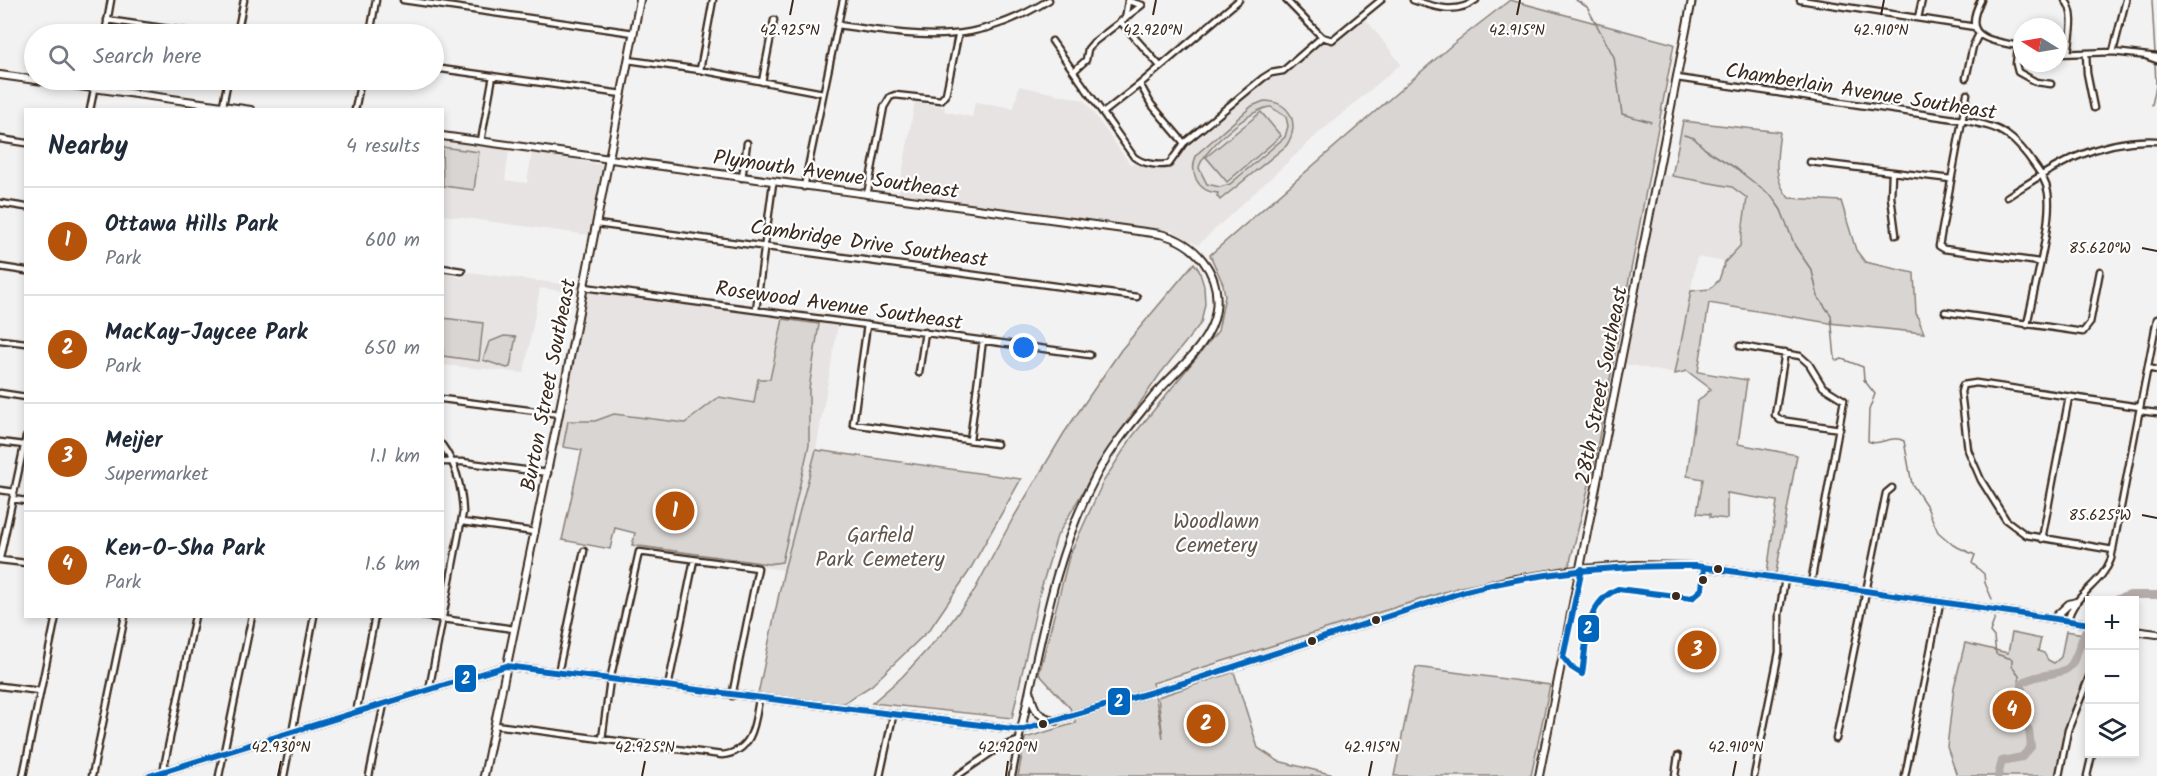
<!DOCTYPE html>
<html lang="en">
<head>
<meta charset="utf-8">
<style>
  body { margin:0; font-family:Kalam,sans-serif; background:#f2f2f3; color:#1f2937 }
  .controls { position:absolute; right:18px; bottom:18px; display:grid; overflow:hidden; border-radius:0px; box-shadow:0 3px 9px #0003 }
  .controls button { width:54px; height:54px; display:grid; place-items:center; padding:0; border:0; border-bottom:2px solid #e0e1e3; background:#fff; color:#1f2937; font:30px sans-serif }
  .compass { position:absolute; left:2013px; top:18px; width:54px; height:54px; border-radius:50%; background:#fff; box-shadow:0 3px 9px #0003; rotate:281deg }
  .you { position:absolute; left:1024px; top:348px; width:21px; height:21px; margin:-15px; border:4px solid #fff; border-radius:50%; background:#1a73e8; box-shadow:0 0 0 9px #1a73e833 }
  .badge { display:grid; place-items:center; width:39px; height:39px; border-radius:50%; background:#b45309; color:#fff; font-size:20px; font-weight:700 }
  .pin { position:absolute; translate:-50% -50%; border:3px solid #fff; box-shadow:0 2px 6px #0006 }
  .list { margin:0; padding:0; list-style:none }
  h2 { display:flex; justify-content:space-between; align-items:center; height:78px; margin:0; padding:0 24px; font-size:26px }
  h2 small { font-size:20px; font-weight:400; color:#747a83 }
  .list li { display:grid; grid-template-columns:39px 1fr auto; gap:18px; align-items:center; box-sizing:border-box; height:108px; padding:0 24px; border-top:2px solid #e0e1e3 }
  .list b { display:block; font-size:22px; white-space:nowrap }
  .list p { margin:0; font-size:20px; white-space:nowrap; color:#747a83 }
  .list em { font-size:20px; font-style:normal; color:#747a83 }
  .icon { flex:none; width:33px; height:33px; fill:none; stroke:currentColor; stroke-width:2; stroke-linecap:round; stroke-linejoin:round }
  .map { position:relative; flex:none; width:2157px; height:776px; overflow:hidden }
  .search { position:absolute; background:#fff; box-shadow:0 3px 9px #0003; left:24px; top:24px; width:420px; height:66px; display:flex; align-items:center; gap:15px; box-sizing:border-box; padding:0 21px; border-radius:33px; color:#747a83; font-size:22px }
  .panel { position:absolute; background:#fff; box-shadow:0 3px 9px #0003; left:24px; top:108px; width:420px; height:510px; border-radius:0px }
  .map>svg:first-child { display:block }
  .built { fill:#e6e3e2 }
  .green { fill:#d8d5d2; stroke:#8a8078; stroke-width:1.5; fill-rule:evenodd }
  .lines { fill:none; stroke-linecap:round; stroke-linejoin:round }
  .stream { stroke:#827770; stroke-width:1.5 }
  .river { stroke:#b2aba7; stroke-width:8 }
  .minor-casing { stroke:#3b2a1e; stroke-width:9 }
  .major-casing { stroke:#3b2a1e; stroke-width:10 }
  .minor { stroke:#fff; stroke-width:4.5 }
  .major { stroke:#fff; stroke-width:6 }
  .bus-1-casing { stroke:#fff; stroke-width:10 }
  .bus-1 { stroke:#0065bd; stroke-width:6 }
  .ticks { fill:none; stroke:#3b2a1e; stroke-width:2 }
  .bus-dot { fill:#3b2a1e; stroke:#fff; stroke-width:2 }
  .labels { text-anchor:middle; stroke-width:4.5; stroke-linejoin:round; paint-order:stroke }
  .street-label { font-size:21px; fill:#3b2a1e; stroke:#fff }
  .park-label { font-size:21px; fill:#62554b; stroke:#fff }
  .ticks-label { font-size:15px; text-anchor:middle; fill:#3b2a1e; stroke:#fff; stroke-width:4.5; stroke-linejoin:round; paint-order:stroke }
  .line-badge { stroke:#fff; stroke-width:2 }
  .badge-label { font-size:16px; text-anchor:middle; font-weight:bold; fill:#fff }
</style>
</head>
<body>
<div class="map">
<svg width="2157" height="776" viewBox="0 0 2157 776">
  <rect width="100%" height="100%" fill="#f3f2f2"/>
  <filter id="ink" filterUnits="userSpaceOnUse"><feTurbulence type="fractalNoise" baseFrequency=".0167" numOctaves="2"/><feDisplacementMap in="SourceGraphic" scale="12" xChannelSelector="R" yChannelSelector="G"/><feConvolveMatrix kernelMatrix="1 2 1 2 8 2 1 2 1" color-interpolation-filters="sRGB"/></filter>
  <g filter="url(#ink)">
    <path class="built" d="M1365 18 1401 64 1318 134 1198 245 1172 231 898 196 915 102 945 107 944 111 972 117 975 102 1014 108 1019 86 1084 100 1130 164 1171 168 1180 154 1268 78 1282 77 1321 44 1336 42Z
      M443 141 509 150 505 180 527 183 532 152 602 165 589 235 443 215Z
      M1661 174 1732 187 1747 198 1740 246 1725 262 1697 257 1675 374 1625 364Z
      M443 272 462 278 468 272 579 286 577 293 540 288 524 373 443 365Z
      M588 291 838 325 816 450 784 570 635 550 638 534 614 528 611 550 564 539 582 450 558 445Z"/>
    <path class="green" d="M1510 0 1674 44 1593 469 1569 566 1460 587 1153 683 1163 738 1158 697 1234 672 1258 748 1278 761 1338 776H1018L1025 738 1076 723 1070 708 1039 674 1069 557 1103 482 1132 437 1218 331 1225 296 1223 284 1210 255 1453 44Z
      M1264 101C1291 101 1301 125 1286 146L1220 200 1217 196 1218 193C1198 192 1188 173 1197 154L1252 106ZM1271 107 1286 117 1288 126 1285 137 1230 184 1220 187 1207 184 1199 168C1201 151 1254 106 1271 107Z
      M1261 112 1281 136 1227 182 1206 157Z
      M1683 121 1780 132C1777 157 1772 178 1789 198L1841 201 1856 250 1865 262 1914 273 1916 313 1924 333 1829 323 1709 303 1698 372 1747 380 1738 444 1797 455 1776 573H1767L1777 501 1727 493V519L1710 517V514L1697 513 1703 479 1687 476 1697 402 1711 389 1687 371 1675 374 1691 291 1710 289 1719 280 1725 262 1740 246 1747 198 1732 187 1672 176Z
      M442 147 479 152 474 190 443 186Z
      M1194 263 1199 270 1204 286 1205 304 1201 323 1160 374 1105 454 1057 536 1040 592 1012 718 872 703 902 677 946 629 974 591 1012 520 1064 433 1121 350Z
      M443 318 483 323 479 361 443 356Z
      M783 319 819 324 809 389V445L782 562 768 564 632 545 635 533 615 528 610 549 562 540 582 450 563 447 568 421H595L614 414 685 423 719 397 754 403 758 379H770Z
      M504 336 516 337 510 367 507 368 483 360 489 342Z
      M816 450 1021 479 968 573 930 629 871 686 842 704 758 694 784 570Z
      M2066 631 2089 635V666L2065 732 2057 776H1957L1947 747 1954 687 1965 643 2008 653 2012 633 2041 639 2038 651 2044 653 2048 660 2054 663 2061 657Z
      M1416 667 1550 685 1531 776H1394Z"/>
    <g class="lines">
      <path class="stream" d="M1576 0 1587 7 1614 57 1622 114 1651 122
        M2152 0 2155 54
        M2152 105 2156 86 2155 62
        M1684 135 1694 138 1705 149 1737 169 1772 197 1781 210 1795 246 1812 271 1818 297 1831 315 1835 359 1837 361 1842 359 1863 367 1864 380 1875 394 1869 410 1868 441C1880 447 1890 434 1904 441L1912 484 1926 505 1938 532 1953 545 1975 555 1972 563 1984 574 1985 583 1992 599
        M1995 618 1990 632 1994 637 1996 654 2012 659V666L2019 675 2020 692"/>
      <path class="river" d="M2115 600 2130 595H2157
        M1998 776 2002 761 2022 757 2031 747 2029 730 2021 717 2022 683C2037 672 2062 677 2071 665 2077 658 2084 631 2090 620"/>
      <g class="minor-casing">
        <path id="minor" d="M403 0 634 33
          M1286 0 1322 37 1332 40 1381 0
          M1413 0C1435 7 1456 15 1476 0
          M1800 0 1975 27
          M1981 0C1959 41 1994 40 2022 47
          M2065 0C2077 13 2070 37 2068 53
          M1918 18 1922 0
          M107 20 204 34
          M1120 21 1160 66
          M838 25C923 37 972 47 1049 0
          M105 34 111 0
          M237 34 244 0
          M370 34 376 0
          M1052 41 1134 157C1143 164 1158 166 1169 164L1184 143 1263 78 1271 73 1283 71 1322 37
          M2018 46 2016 64 2018 72 2036 82 2051 84
          M2113 52 2126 0
          M2086 53 2087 73 2094 108
          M2058 54 2113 52 2157 57
          M2146 56 2157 60
          M628 60 700 70 823 93
          M434 68 622 94
          M700 70 713 0
          M1074 71 1086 60 1088 49 1094 42 1142 5 1128 1 1125 19
          M1677 78 1962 120C1994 126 2007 129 2028 156 2036 168 2046 178 2048 193 2053 221 2033 293 2027 325
          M1966 78 1973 46 1979 34
          M762 82 774 20
          M1140 84 1151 104 1184 143
          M1967 94 1939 246 1944 249 2039 262
          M90 110 96 80
          M222 110 228 80
          M355 110 361 80
          M1103 113 1140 84 1239 0
          M0 139 26 143
          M481 141 493 76
          M1810 162 1951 179
          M1892 173 1891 197 1896 235
          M742 178 747 143
          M804 187 843 0
          M867 195 884 107 890 97 895 95 941 100 946 94 958 36
          M2007 197C2054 166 2098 138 2157 141
          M0 203 26 207
          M597 224 1137 297
          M0 267 26 271
          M442 268 462 271
          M584 287 1090 355
          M756 310 773 183
          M1945 312 2083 332 2090 323 2100 271
          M867 325 853 424 997 444
          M0 340 26 343
          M1740 346 1800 356 1809 364 1823 387 1844 400 1811 583
          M1785 352 1775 415 1780 420 1840 429
          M2148 368 2157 370
          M919 373 925 332
          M0 393 26 397
          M442 399 559 414
          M2140 411 2157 413
          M970 440 983 340
          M0 442 24 445
          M442 462H462L548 473
          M0 490 14 492
          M13 499 26 501
          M462 522 535 532
          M2042 539 2069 397
          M2113 550 2026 535 2006 520 1981 480 1968 450 1961 392 1963 385 1976 383 2140 407
          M0 558 26 437
          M0 560 26 563
          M422 616 514 629
          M2068 620C2073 595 2102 584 2111 559L2157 319
          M558 673 584 551
          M0 686 40 691
          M668 687 694 560
          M429 690 463 512C462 489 456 464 442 445
          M356 713 375 616
          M495 725 722 755C753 752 755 724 759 699
          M602 739 610 680 639 552 758 568 732 696
          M1836 739 1886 493 1892 488
          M163 772 195 616
          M23 776 56 616
          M92 776 125 616
          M219 776 252 616
          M284 776 314 616
          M369 776 384 704
          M880 776 893 716
          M957 776 998 748 1020 740
          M1012 776 1021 730
          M1675 776 1678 756
          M1754 776 1779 652V614L1785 579
          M1905 776 1940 603
          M2059 776 2068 730 2090 675
          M2087 776 2092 754"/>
      </g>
      <g class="major-casing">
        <path id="major" d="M0 75 251 110
          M442 136 1160 234C1195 242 1221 272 1216 310 1212 344 1174 372 1153 397 1133 422 1112 446 1097 474 1054 555 1041 642 1021 730
          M2053 619 2069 604 2076 602
          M2134 631 2157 634
          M1031 695C1034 712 1040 717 1056 721
          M149 776 506 666 1021 730 1187 682 1466 591 1509 580 1582 569 1637 565 1696 566 2090 624
          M484 776 559 414 640 0
          M1539 776 1692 0"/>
      </g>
      <use href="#minor" class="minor"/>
      <use href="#major" class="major"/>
      <g class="bus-1-casing">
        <path id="bus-1" d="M1582 569 1563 657 1571 667 1582 674C1587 643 1584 603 1618 589L1692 598 1702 589 1704 567
          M149 776 506 666 1021 730 1187 682 1466 591C1542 571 1617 565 1696 566L2090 624"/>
      </g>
      <use href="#bus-1" class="bus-1"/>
    </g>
  </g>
  <path class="ticks" d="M790 15 793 0M1153 15 1156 0M1517 15 1520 0M1881 15 1884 0M2142 248 2157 251M2142 515 2157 518M278 776 281 761M642 776 645 761M1006 776 1008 761M1369 776 1372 761M1733 776 1736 761"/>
  <g class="bus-dot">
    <circle cx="1718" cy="569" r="5"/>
    <circle cx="1703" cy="580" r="5"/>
    <circle cx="1676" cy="596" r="5"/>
    <circle cx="1376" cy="620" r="5"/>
    <circle cx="1312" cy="641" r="5"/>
    <circle cx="1043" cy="724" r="5"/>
  </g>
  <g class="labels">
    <g class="street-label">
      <text transform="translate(1861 91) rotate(9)" y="7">Chamberlain Avenue Southeast</text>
      <text transform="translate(836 174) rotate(8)" y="7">Plymouth Avenue Southeast</text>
      <text transform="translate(869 243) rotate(8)" y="7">Cambridge Drive Southeast</text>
      <text transform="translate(839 305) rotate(8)" y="7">Rosewood Avenue Southeast</text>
      <text transform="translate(548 385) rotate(-79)" y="7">Burton Street Southeast</text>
      <text transform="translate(1601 385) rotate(-79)" y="7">28th Street Southeast</text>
    </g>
    <g class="park-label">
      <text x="1216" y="528">Woodlawn<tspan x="1216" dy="24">Cemetery</tspan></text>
      <text x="880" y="542">Garfield<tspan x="880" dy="24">Park Cemetery</tspan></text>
    </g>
  </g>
  <g class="ticks-label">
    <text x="790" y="35">42.925°N</text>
    <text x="1153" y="35">42.920°N</text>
    <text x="1517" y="35">42.915°N</text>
    <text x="1881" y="35">42.910°N</text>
    <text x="2100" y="253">85.620°W</text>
    <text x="2100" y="520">85.625°W</text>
    <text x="281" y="752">42.930°N</text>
    <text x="645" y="752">42.925°N</text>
    <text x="1008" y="752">42.920°N</text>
    <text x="1372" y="752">42.915°N</text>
    <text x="1736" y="752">42.910°N</text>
  </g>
  <g class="line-badge">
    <rect x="1577" y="614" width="23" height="29" rx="6" fill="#0065bd"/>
    <rect x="454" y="664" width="23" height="29" rx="6" fill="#0065bd"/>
    <rect x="1107" y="687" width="24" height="29" rx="6" fill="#0065bd"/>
  </g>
  <g class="badge-label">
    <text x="1588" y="634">2</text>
    <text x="466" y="684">2</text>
    <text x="1119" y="707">2</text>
  </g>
</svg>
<div class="controls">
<button>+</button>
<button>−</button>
<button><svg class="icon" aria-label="layers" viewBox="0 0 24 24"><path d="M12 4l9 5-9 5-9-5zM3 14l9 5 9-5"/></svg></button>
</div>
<svg class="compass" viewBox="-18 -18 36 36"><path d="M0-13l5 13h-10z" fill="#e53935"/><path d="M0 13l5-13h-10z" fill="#747a83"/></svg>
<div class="you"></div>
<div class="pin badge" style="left:675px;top:511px">1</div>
<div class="pin badge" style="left:1206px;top:724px">2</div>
<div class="pin badge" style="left:1697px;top:650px">3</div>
<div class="pin badge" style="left:2012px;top:710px">4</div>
<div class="search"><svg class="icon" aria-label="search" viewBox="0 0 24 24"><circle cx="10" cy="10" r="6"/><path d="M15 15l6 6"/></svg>Search here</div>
<section class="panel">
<h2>Nearby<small>4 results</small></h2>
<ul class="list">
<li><span class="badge">1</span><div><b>Ottawa Hills Park</b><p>Park</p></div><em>600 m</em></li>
<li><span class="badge">2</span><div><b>MacKay-Jaycee Park</b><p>Park</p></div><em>650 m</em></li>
<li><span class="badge">3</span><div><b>Meijer</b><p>Supermarket</p></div><em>1.1 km</em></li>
<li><span class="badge">4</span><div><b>Ken-O-Sha Park</b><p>Park</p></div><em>1.6 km</em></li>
</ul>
</section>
</div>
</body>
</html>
